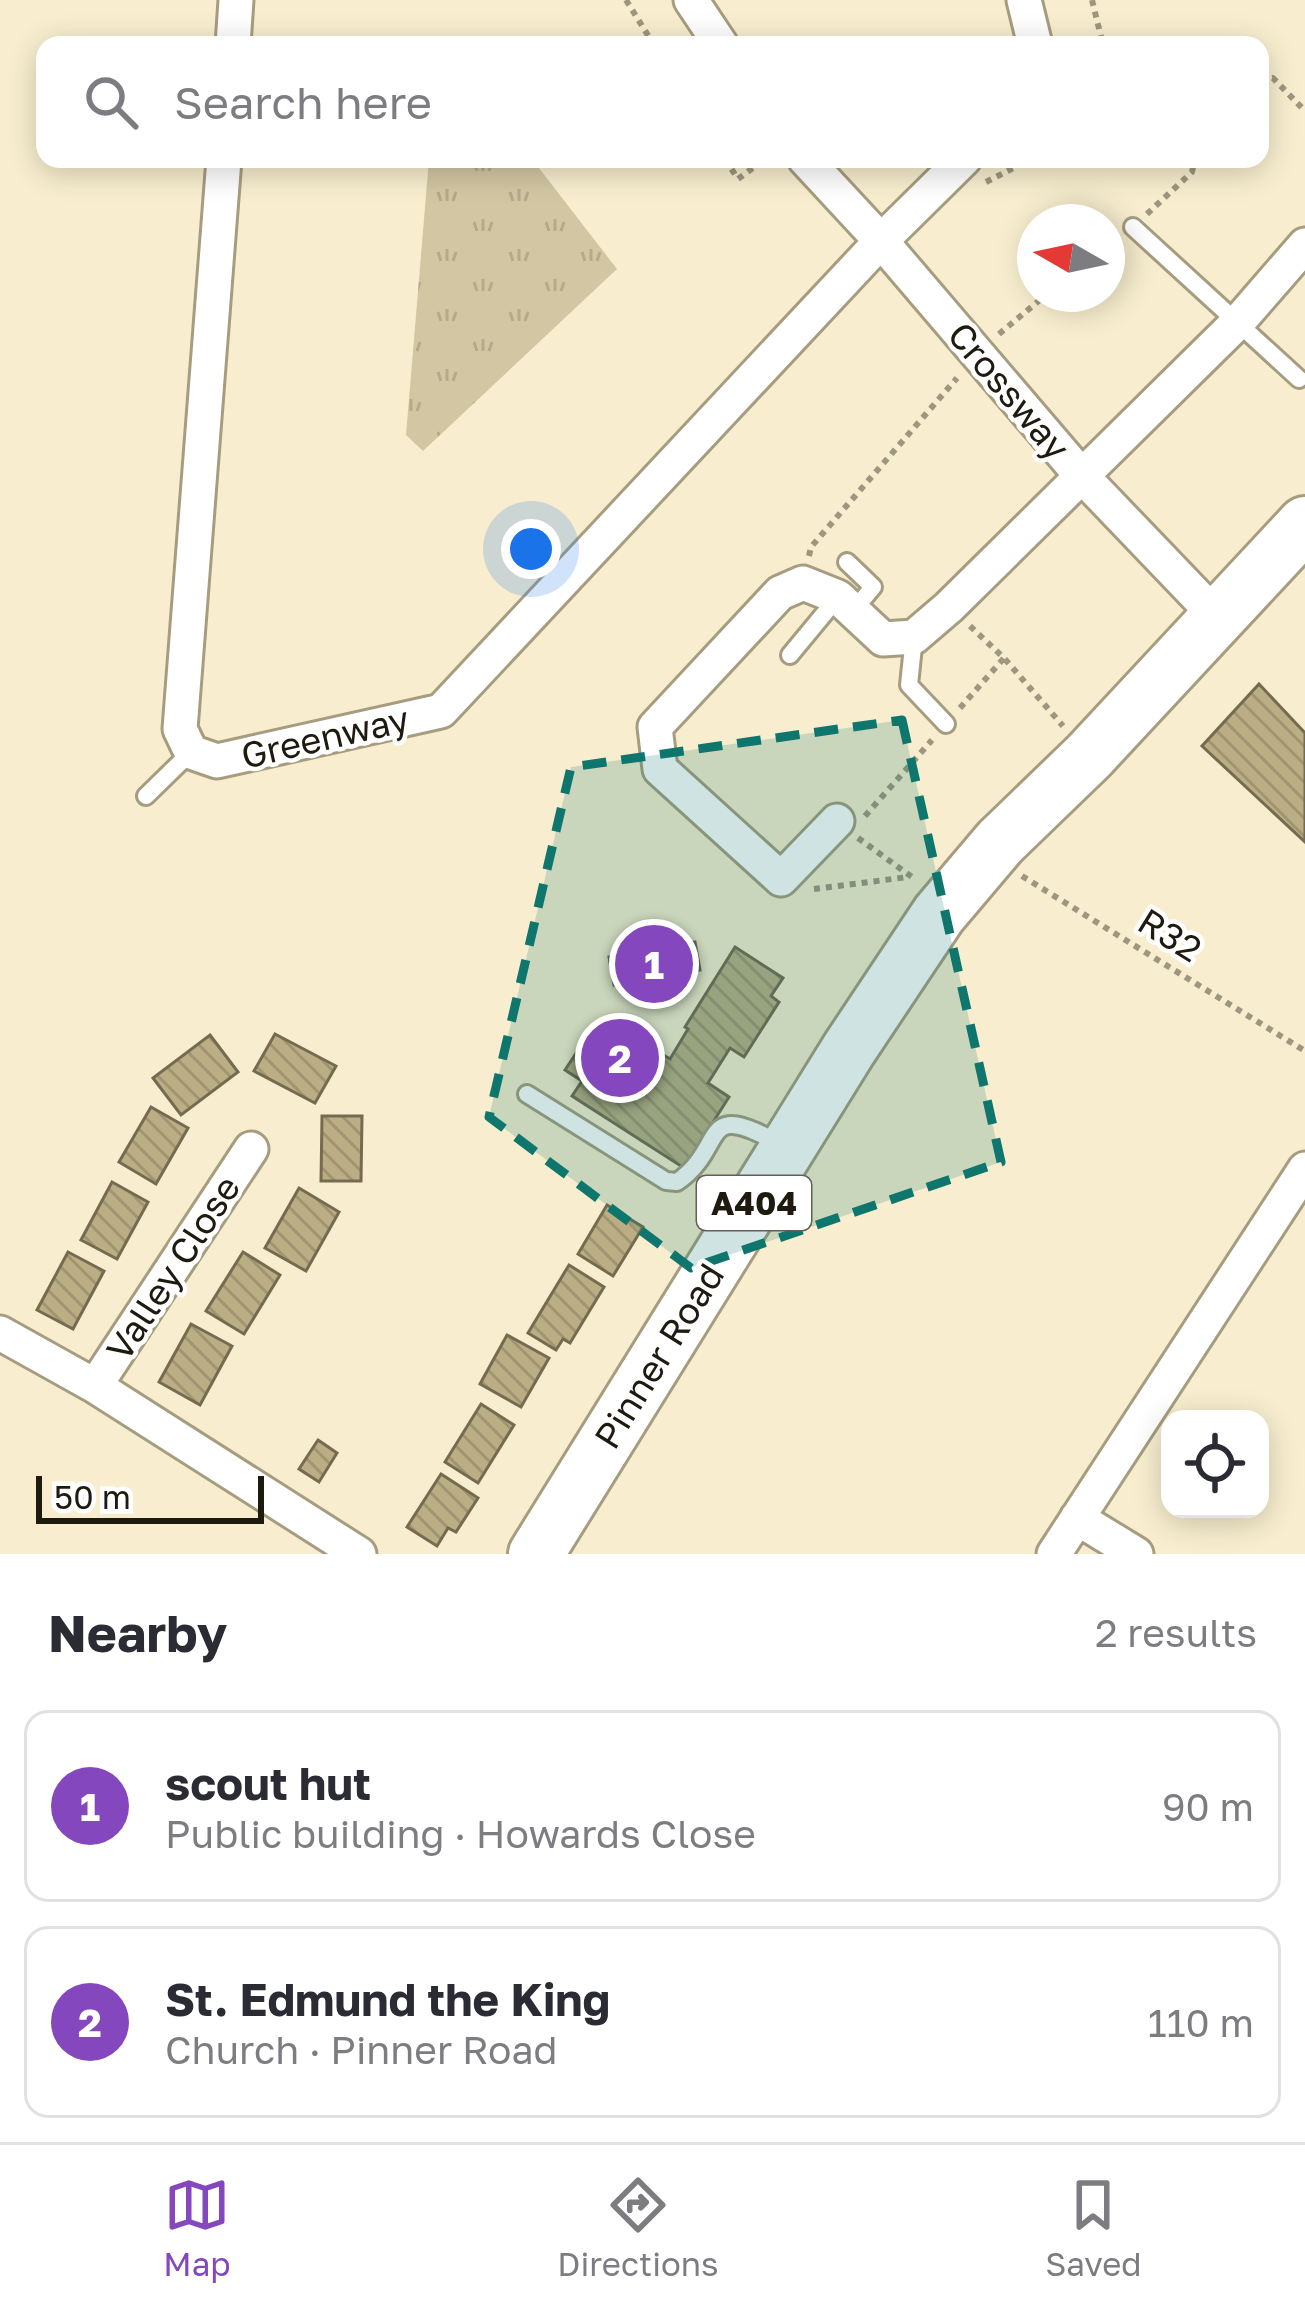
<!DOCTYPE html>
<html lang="en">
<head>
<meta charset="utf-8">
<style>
  body { margin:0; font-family:"Golos Text",sans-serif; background:#f7f7f7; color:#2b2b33 }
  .controls { position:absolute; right:36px; bottom:36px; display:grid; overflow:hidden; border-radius:24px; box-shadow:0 6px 30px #0003 }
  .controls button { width:108px; height:108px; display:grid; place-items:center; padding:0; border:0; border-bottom:3px solid #e1e1e2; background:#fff; color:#2b2b33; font:60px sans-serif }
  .compass { position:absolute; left:1017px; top:204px; width:108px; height:108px; border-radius:50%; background:#fff; box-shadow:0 6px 30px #0003; rotate:279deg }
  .scale { position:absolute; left:36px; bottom:30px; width:228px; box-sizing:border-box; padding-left:12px; border:6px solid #1e1a0f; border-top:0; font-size:33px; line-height:42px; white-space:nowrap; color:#1e1a0f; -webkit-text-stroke:9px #fff; paint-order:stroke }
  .you { position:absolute; left:531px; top:549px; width:42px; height:42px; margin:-30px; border:9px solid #fff; border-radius:50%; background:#1a73e8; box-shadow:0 0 0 18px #1a73e833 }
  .badge { display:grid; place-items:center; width:78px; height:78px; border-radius:50%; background:#8447bd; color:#fff; font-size:39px; font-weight:700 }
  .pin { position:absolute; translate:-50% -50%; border:6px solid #fff; box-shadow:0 3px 12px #0006 }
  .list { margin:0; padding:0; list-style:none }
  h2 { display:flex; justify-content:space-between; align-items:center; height:156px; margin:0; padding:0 48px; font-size:51px }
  h2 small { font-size:39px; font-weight:400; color:#7c7c81 }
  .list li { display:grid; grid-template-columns:78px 1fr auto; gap:36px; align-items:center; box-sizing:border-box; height:192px; margin:0 24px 24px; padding:0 24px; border:3px solid #e1e1e2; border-radius:24px }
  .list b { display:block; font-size:45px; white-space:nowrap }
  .list p { margin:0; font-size:39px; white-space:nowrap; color:#7c7c81 }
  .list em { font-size:39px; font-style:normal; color:#7c7c81 }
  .icon { flex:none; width:66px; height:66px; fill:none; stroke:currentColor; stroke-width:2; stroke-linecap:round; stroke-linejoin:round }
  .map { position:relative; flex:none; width:1305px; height:1554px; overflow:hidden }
  .search { position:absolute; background:#fff; box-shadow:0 6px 30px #0003; left:36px; right:36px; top:36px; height:132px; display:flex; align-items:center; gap:30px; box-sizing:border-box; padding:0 42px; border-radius:24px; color:#7c7c81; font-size:45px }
  .sheet { height:588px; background:#fff }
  nav { display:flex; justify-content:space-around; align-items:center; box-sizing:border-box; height:168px; border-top:3px solid #e1e1e2; background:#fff; font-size:33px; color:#7c7c81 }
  nav a { display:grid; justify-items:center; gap:6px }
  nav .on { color:#8447bd }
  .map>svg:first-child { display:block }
  .park { fill:url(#park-tufts) }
  .building { fill:url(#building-back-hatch); stroke:#746b50; stroke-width:3 }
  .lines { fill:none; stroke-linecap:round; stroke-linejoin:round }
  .lane-casing { stroke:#a69d80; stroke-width:22 }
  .street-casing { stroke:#a69d80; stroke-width:39 }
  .primary-casing { stroke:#a69d80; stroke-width:60 }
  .path { stroke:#9e967f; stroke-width:6; stroke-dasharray:6 6; stroke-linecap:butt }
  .lane { stroke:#fff; stroke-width:16 }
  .street { stroke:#fff; stroke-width:33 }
  .primary { stroke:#fff; stroke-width:54 }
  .marked { fill:#0f766e; fill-opacity:0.2; stroke:#0f766e; stroke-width:9; stroke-dasharray:24 15; stroke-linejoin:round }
  .labels { text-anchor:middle; stroke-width:9; stroke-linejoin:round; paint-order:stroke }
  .shield { fill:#fff; stroke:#625f57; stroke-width:3 }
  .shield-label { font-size:33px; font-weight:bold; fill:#1e1a0f }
  .street-label { font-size:36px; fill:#1e1a0f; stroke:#fff }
</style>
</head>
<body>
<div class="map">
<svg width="1305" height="1554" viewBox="0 0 1305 1554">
  <defs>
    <pattern id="park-tufts" width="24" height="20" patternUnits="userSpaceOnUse" patternTransform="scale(3)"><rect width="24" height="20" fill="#d3c7a3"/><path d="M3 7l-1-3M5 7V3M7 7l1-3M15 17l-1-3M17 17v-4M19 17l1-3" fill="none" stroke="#b5aa8b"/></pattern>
    <pattern id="building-back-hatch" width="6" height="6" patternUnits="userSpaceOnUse" patternTransform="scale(3)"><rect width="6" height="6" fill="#bcae84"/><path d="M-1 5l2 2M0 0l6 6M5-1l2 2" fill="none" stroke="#a19571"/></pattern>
  </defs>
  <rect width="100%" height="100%" fill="#f8eecf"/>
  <path class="park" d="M429 159H532L617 269 423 451 406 435Z"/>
  <path class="building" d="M1259 684 1305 733V842L1202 746Z
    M695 942 700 970 614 985 609 957Z
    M735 947 783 978 771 996 779 1002 744 1057 730 1048 708 1083 729 1097 684 1168 572 1096 582 1081 565 1070 592 1029 607 1039 616 1026 670 1059 688 1029 685 1027Z
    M275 1034 336 1066 315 1103 254 1071Z
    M210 1035 238 1072 181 1115 153 1078Z
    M151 1107 188 1128 156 1184 119 1162Z
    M322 1116H362L361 1181H321Z
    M112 1182 148 1202 117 1259 81 1240Z
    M299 1188 339 1212 306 1271 265 1248Z
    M607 1205 643 1227 613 1276 578 1254Z
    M68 1252 104 1271 73 1329 37 1310Z
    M243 1252 280 1275 244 1334 206 1311Z
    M569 1265 604 1287 570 1343 563 1339 556 1350 528 1333Z
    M191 1324 232 1346 200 1405 159 1382Z
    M507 1335 549 1358 521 1407 480 1384Z
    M481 1404 514 1425 478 1483 445 1462Z
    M318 1440 337 1453 319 1482 299 1469Z
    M441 1474 478 1498 456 1532 448 1528 437 1546 407 1527Z"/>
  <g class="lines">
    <g class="lane-casing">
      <path id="lane" d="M1133 227 1299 379
        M847 562 873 587 853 611
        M914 637 909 685 946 724
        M790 655 838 597
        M146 796 191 752
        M527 1094 666 1181 677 1182C729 1146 696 1097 782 1145"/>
    </g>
    <g class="street-casing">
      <path id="street" d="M691 0 721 45
        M1024 0 1035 45
        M233 45 236 0
        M224 159 180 729 191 752 217 761 441 711 881 241 964 159
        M805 159 881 241 1080 474 1218 618
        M837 821 781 879 660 769 655 727 780 593 803 583 838 597 883 639 914 637 949 607 1239 321 1305 245
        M0 1333 95 1386 359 1554
        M95 1386 251 1149
        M1077 1518 1136 1554
        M1054 1554 1305 1169"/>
    </g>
    <g class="primary-casing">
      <path id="primary" d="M536 1554 849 1049 939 914 1000 842 1089 756 1305 524"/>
    </g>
    <path class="path" d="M626 0 654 45
      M1092 0 1103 45
      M1208 41 1209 45
      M1260 79 1273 78 1305 111
      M725 159 738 179 765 159
      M986 182 1031 159
      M1147 214 1192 172 1195 159
      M999 334 1047 294
      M809 556 811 547 957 378
      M970 626 1004 658 1063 726
      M960 708 1004 658
      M865 816 932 740
      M858 838 912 877 909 881
      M1022 876 1305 1051
      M814 889 908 877"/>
    <use href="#lane" class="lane"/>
    <use href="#street" class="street"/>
    <use href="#primary" class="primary"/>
  </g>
  <path class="marked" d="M902 720 1001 1162 691 1268 489 1117 571 767Z"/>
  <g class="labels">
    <rect class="shield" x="697" y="1176" width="114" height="54" rx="9"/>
    <g class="shield-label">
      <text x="754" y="1215">A404</text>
    </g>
    <g class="street-label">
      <text transform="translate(1009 391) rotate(50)" y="13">Crossway</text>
      <text transform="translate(325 737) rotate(-13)" y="13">Greenway</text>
      <text transform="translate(1170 935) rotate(32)" y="13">R32</text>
      <text transform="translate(173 1268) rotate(-57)" y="13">Valley Close</text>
      <text transform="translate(659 1356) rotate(-58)" y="13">Pinner Road</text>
    </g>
  </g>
</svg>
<div class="controls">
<button><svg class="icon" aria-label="locate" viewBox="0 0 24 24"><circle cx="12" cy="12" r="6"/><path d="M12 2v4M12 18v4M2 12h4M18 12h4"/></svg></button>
</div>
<svg class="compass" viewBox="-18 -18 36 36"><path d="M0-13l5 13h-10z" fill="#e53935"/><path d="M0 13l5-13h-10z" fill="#7c7c81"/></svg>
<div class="scale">50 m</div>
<div class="you"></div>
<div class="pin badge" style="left:654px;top:964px">1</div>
<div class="pin badge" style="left:620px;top:1058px">2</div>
<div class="search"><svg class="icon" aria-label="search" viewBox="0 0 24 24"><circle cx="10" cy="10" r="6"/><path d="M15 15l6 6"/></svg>Search here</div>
</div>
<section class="sheet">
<h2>Nearby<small>2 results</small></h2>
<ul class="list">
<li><span class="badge">1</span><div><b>scout hut</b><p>Public building · Howards Close</p></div><em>90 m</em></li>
<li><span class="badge">2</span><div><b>St. Edmund the King</b><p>Church · Pinner Road</p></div><em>110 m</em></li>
</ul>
</section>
<nav>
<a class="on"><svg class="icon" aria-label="map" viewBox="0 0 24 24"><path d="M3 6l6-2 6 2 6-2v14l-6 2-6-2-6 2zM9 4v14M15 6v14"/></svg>Map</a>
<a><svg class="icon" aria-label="directions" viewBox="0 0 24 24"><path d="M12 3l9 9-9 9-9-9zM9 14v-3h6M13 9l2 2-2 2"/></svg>Directions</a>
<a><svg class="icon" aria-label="saved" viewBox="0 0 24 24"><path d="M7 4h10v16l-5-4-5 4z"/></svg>Saved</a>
</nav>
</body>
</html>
